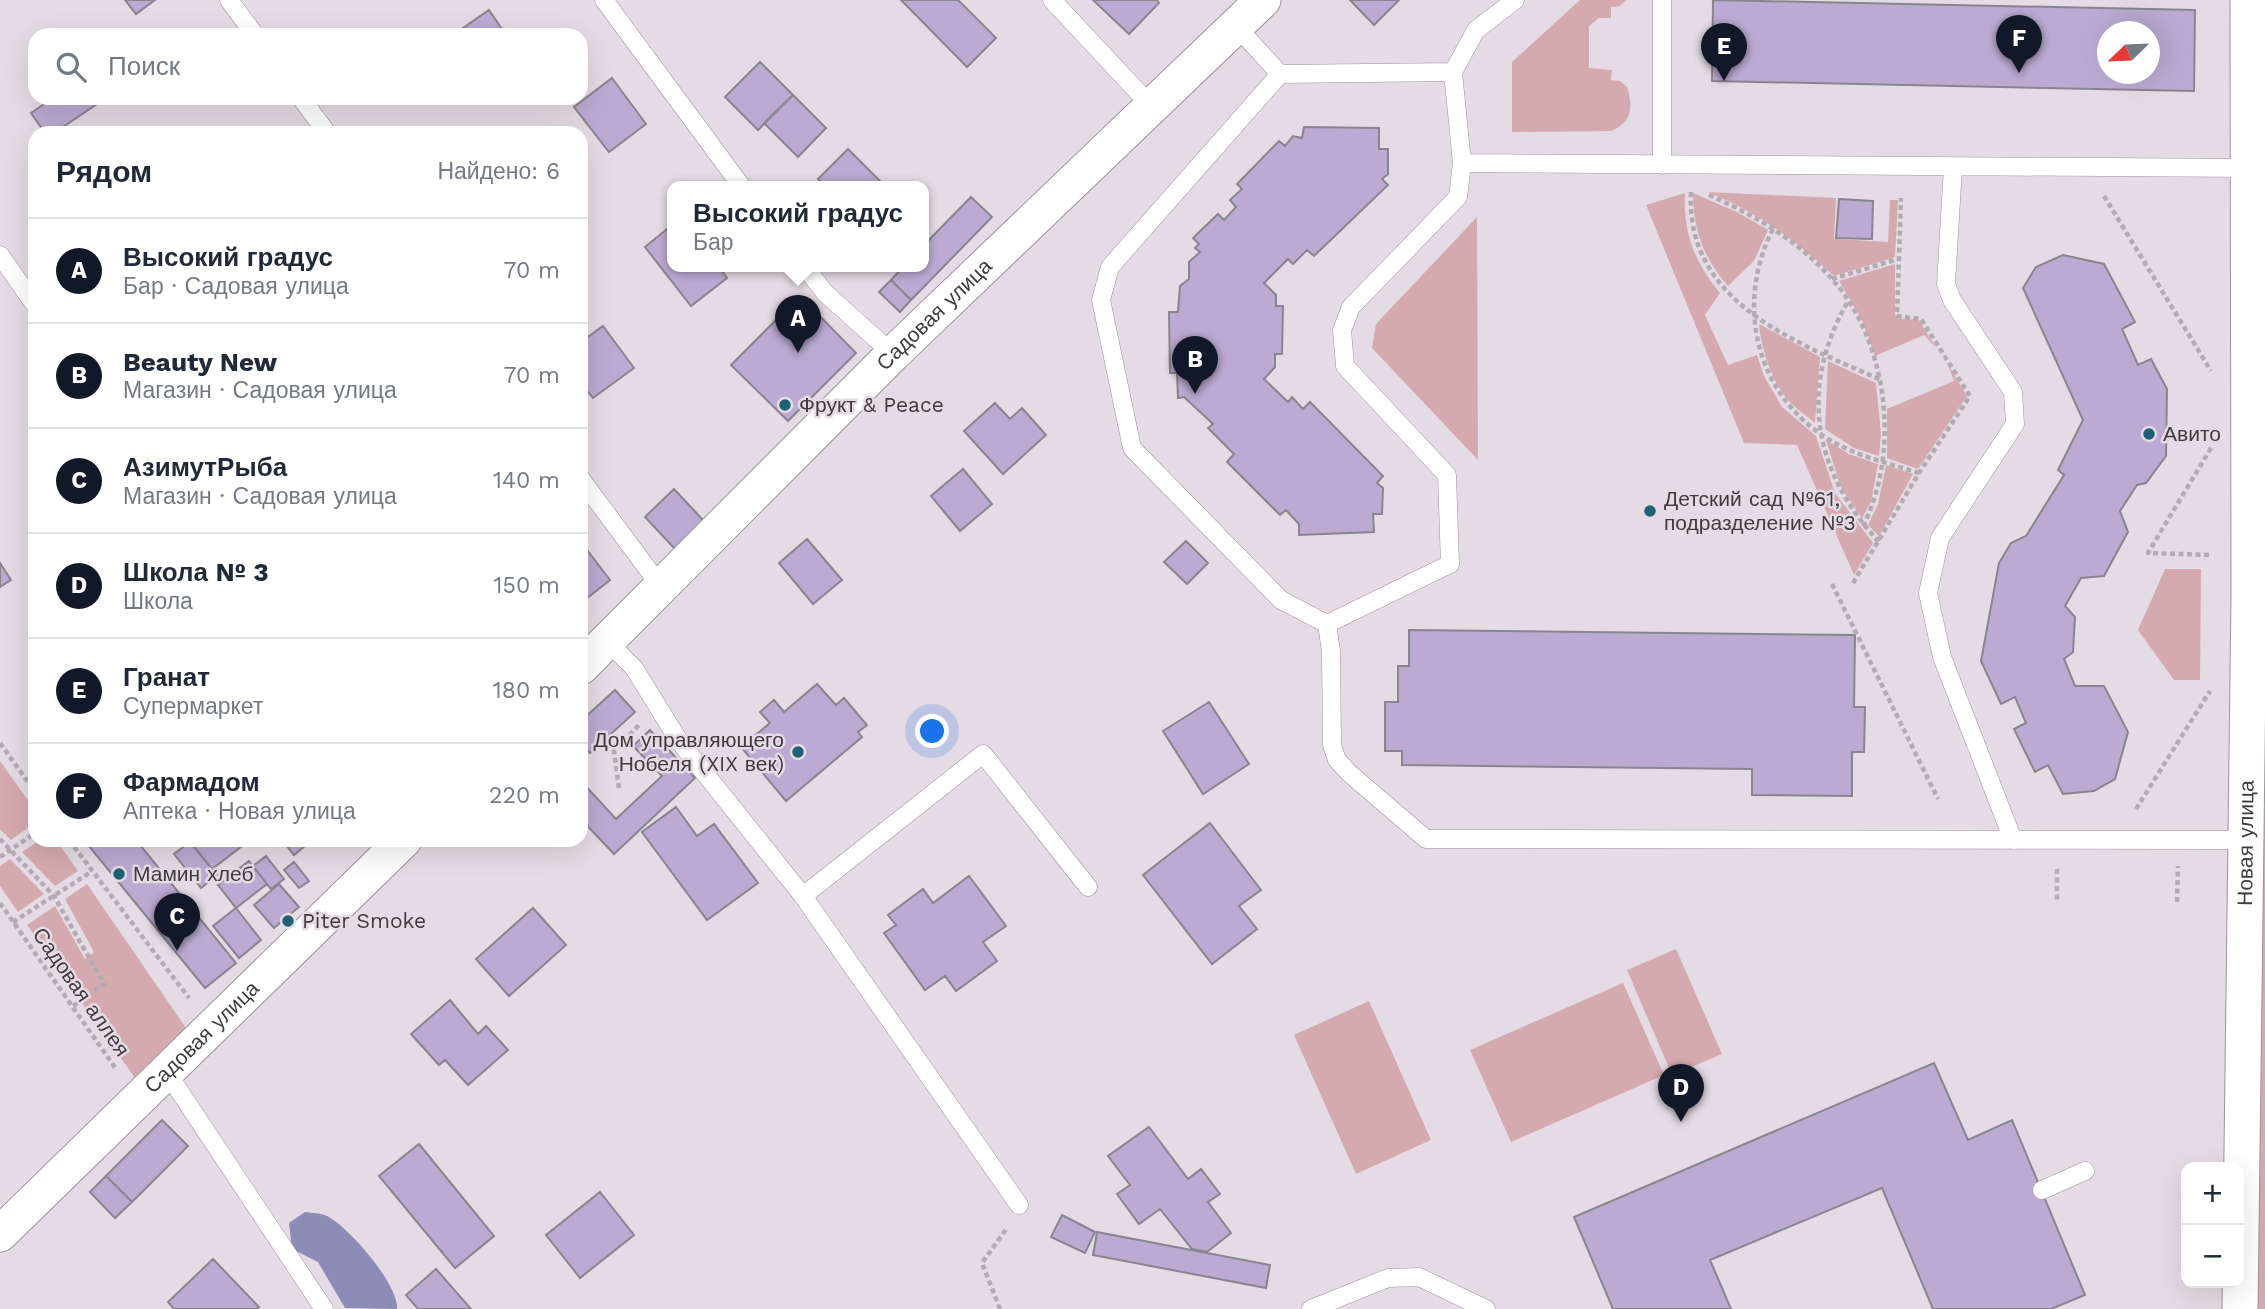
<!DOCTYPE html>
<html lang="ru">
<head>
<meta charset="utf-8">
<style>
  body { margin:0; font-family:"Work Sans",sans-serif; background:#f6f6f7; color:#1f2937 }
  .controls { position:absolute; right:21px; bottom:21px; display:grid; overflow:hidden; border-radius:14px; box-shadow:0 7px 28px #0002 }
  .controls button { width:63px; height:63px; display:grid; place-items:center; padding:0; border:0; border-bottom:2px solid #e0e1e3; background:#fff; color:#1f2937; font:35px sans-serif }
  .compass { position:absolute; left:2097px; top:21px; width:63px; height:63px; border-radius:50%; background:#fff; box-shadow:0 7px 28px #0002; rotate:247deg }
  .you { position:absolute; left:933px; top:732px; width:24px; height:24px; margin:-18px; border:5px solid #fff; border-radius:50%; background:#1a73e8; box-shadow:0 0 0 10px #1a73e833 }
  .badge { display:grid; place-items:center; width:46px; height:46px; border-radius:50%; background:#111827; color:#fff; font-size:23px; font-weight:700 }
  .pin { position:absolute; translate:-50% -58px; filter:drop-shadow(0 2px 4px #0008) }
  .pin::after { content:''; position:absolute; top:37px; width:24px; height:21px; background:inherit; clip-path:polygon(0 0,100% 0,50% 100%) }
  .popup { position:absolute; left:667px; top:181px; width:262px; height:91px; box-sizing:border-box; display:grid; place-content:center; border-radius:14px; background:#fff; filter:drop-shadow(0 2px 5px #0005); font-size:23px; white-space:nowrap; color:#747a83 }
  .popup b { font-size:26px; color:#1f2937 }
  .popup::after { content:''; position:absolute; left:50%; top:100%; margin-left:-14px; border:14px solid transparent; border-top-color:#fff }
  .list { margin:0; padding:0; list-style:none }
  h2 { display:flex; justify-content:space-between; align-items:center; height:91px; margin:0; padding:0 28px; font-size:30px }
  h2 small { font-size:23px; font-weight:400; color:#747a83 }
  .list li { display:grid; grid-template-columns:46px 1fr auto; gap:21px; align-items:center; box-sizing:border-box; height:105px; padding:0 28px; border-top:2px solid #e0e1e3 }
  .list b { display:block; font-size:26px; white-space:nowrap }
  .list p { margin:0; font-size:23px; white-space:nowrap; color:#747a83 }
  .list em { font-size:23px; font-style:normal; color:#747a83 }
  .icon { flex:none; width:38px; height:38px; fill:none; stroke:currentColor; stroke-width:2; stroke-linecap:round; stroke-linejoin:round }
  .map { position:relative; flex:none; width:2265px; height:1309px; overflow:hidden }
  .search { position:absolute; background:#fff; box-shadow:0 7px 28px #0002; left:28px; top:28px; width:560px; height:77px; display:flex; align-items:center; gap:18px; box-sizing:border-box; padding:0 24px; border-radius:21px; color:#747a83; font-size:26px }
  .panel { position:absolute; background:#fff; box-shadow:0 7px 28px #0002; left:28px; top:126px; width:560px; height:721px; border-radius:21px }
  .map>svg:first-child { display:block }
  .green { fill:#d5aaae }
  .water { fill:#8c8db6 }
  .building { fill:#bcaad2; stroke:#89858f; stroke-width:2; fill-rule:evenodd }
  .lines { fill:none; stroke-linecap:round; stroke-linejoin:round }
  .service-casing { stroke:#9b939b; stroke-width:19 }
  .minor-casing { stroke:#9b939b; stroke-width:37 }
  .path { stroke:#b2abb2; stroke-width:4.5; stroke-dasharray:5 3.5; stroke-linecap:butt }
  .service { stroke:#fff; stroke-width:18 }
  .minor { stroke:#fff; stroke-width:35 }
  .poi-dot { fill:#1d6373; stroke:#e5dbe4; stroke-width:2.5 }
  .labels { text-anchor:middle; stroke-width:5; stroke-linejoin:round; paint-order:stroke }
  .street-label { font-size:21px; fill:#3f3c3f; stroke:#e5dbe4 }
  .poi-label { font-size:21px; fill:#3f3c3f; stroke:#e5dbe4; text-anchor:start }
</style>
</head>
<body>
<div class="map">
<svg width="2265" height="1309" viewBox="0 0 2265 1309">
  <rect width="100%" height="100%" fill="#e5dbe4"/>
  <path class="green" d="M1580 0H1626L1620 6 1611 7V18H1599L1589 26V68L1612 70 1611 80 1620 81 1627 87C1634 108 1631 123 1611 131L1512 132V62Z
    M1708 192 1836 198 1834 239 1888 242 1890 200H1898L1895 257 1834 276C1795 240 1757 212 1708 192Z
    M1685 193C1683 233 1695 263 1720 293L1705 315 1728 365 1757 355 1764 376 1782 407 1816 436 1835 493 1873 543 1854 575 1797 445 1744 443 1646 205Z
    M1693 193 1737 212 1768 230 1754 261 1728 286C1704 259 1693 230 1693 193Z
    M1477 217 1478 460 1372 348 1376 324Z
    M1895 264V318L1919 320 1936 348 1924 335 1875 356 1862 320 1839 281Z
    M1759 324 1820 357 1815 423C1807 416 1796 409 1789 401 1772 382 1761 349 1759 324Z
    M1828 361 1876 383 1881 434 1879 456 1854 448 1825 429Z
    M1947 363 1967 396 1918 469 1887 458V409L1954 381Z
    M1826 440 1849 454 1878 464 1871 502 1862 518 1841 488Z
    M1886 465 1913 474 1879 536 1868 525 1878 504Z
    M2165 569H2201L2200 680H2174L2138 630Z
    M0 761 35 810V823L11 840 0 829Z
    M2265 806V1309H2244L2242 1160Z
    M40 840H56L78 871 55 886 22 852Z
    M10 859 44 894 18 912 0 886V866Z
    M87 884 186 1028 135 1078 27 925 55 906 85 959 94 952 65 899Z
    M1676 949 1722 1054 1672 1075 1627 970Z
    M1623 983 1664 1075 1511 1142 1470 1050Z
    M1369 1001 1431 1140 1356 1174 1294 1035Z"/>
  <path class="water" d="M305 1212C312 1213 321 1213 327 1216 349 1227 399 1285 397 1309L345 1308 318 1262 292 1249 289 1223Z"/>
  <path class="building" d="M125 0H155L136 14Z
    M901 0H958L996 38 967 67Z
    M1093 0H1157L1159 3 1129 34Z
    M1350 0H1399L1374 25Z
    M1713 0 2195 10 2194 91 1712 81ZM2108 32H2150V74H2108Z
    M489 10 506 35H453Z
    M760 62 793 95 758 130 725 97Z
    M612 78 646 124 609 152 574 107Z
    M793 95 826 128 798 157 764 123Z
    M53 98H106L54 133H45L31 113Z
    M1304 127 1379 128V149H1388V174L1382 179 1388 185 1314 256 1307 250 1293 264 1288 259 1264 283 1276 295V306H1283L1282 354H1275V367L1264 379 1288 402 1292 397 1303 409 1310 402 1383 476 1377 483 1383 488 1382 514H1373L1374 532 1299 535V524L1286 510 1280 515 1227 462 1234 454 1208 428 1213 424 1184 397 1178 398 1177 373H1170L1169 312H1178L1180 286 1189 279V262L1200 252 1195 248 1199 244 1193 238 1218 214 1224 220 1236 207 1230 200 1242 189 1237 184 1279 141 1285 146 1293 136 1302 138Z
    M848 149 886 187H826L818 179Z
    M971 197 992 217 911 300 891 280 903 267H924V245Z
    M1839 199 1873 201 1872 239 1836 238Z
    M672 225V267H719L727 278 691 306 645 247Z
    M2063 255 2104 264 2135 322 2122 329 2138 365 2151 359 2167 389 2166 456 2146 483 2137 485 2120 511 2128 532 2104 576 2081 578 2065 606 2075 617 2073 652 2064 659 2075 686H2104L2128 732 2115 779 2094 791 2063 794 2048 765 2035 772 2014 729 2026 723 2015 697 2001 704 1981 661 1999 563 2011 543 2026 536 2064 475 2058 470 2083 420 2023 288 2036 267Z
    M891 280 911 300 900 312 879 292Z
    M800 296 856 353 788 421 731 365Z
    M603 326 634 368 593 398 581 383V342Z
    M995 403 1010 419 1022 408 1046 435 1003 474 964 431Z
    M963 469 992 504 960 531 931 496Z
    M674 489 704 521 675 549 645 517Z
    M807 539 842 580 813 604 779 563Z
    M1186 541 1208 563 1187 584 1164 562Z
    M581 542 610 580 581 603Z
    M0 563 11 580 0 587Z
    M1409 630 1855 635 1854 707H1865L1864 752H1852V796L1752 795V769L1402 765V751H1385V702H1398V666H1409Z
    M817 684 836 705 844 698 867 725 858 732 862 737 786 801 741 747 770 723 760 712 774 700 784 712Z
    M615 690 635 712 590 753 581 743V721Z
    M1209 702 1249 764 1203 794 1163 731Z
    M650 730 695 778 614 854 581 819V781L616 819 662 776 633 746Z
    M676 807 697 836 714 824 758 883 707 920 642 832Z
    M1210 823 1261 890 1239 906 1257 929 1212 964 1143 875Z
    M84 840H136L236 963 205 988Z
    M199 840H237L242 846 212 869 193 845Z
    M282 840H312L294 855Z
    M190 842 217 875 201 888 174 854Z
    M266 856 284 879 271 889 253 866Z
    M249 861 267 884 236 908 218 885Z
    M294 862 309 881 299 888 284 870Z
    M969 876 1006 926 983 942 997 961 956 991 945 976 925 990 884 933 896 925 888 915 923 889 933 903Z
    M279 884 299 907 274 928 254 905Z
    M236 908 261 940 239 958 213 926Z
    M533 908 566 945 509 996 476 959Z
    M450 1000 478 1034 486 1026 508 1050 468 1085 445 1060 439 1065 411 1034Z
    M1934 1063 1968 1140 2012 1120 2085 1295 2051 1309H1933L1882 1188 1710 1260 1731 1309H1613L1574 1217Z
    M162 1120 188 1146 132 1202 106 1176Z
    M1149 1127 1188 1179 1201 1169 1220 1194 1208 1202 1231 1233 1207 1252 1192 1249 1160 1209 1139 1224 1117 1194 1130 1185 1108 1156Z
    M419 1144 494 1236 455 1268 379 1176Z
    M106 1176 132 1202 115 1218 90 1192Z
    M600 1192 634 1235 580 1278 546 1235Z
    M1062 1215 1095 1232 1085 1253 1051 1237Z
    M1097 1232 1270 1265 1266 1288 1093 1255Z
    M213 1259 259 1307 256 1309H174L168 1302Z
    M436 1269 471 1309H418L406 1295Z"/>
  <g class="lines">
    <g class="service-casing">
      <path id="service" d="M229 0 255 35
        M604 0 742 187
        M1052 0 1152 107
        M1237 27 1280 74
        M301 98 327 133
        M1462 163 2249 168
        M1662 165V0
        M1953 167 1946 284 1952 300 2013 392 2015 424 1940 538 1928 593 1942 657 2013 840
        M0 255 35 305
        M805 267 825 293 893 354
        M581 479 661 587
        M1327 624 1331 651 1332 745 1337 760 1349 773 1426 839 2246 840
        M1327 624 1281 600 1132 448 1101 300 1110 267 1280 74 1453 72
        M1327 624 1450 564 1447 475 1345 366 1342 330 1351 307 1458 197 1462 163 1453 72 1476 30 1515 0
        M607 641 634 668 679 741 803 896 1019 1205
        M803 896 983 754 1088 887
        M166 1071 324 1309
        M2042 1190 2085 1171
        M1311 1309 1388 1278 1419 1277 1486 1309"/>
    </g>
    <g class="minor-casing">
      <g id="minor">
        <path id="s1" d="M581 667 893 354 1263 0"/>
        <path id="s2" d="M0 1234 404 840"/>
        <path id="s3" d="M2240 1309 2249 596 2248 0"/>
      </g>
    </g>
    <path class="path" d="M1691 192C1685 302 1795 342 1879 379
      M1709 195C1754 215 1799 241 1832 279 1888 342 1901 451 1863 526
      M2104 196 2211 371
      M1773 229C1730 313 1762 414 1852 451 1873 460 1897 466 1919 473
      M1832 279 1898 259
      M1847 303C1799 388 1813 471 1879 542
      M2211 448 2148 553 2212 555
      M1853 583 1919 473 1970 396 1921 319 1897 316 1901 198
      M1832 584 1938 799
      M0 743 35 792
      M619 788 614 751 639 725
      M2136 809 2210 691
      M0 839 54 896 104 984 72 1007
      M69 840 189 998
      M0 857 35 833
      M2057 869V903
      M2177 902 2178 866
      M0 903 116 1069
      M13 922 91 872
      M1000 1309 982 1263 1007 1228"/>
    <use href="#service" class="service"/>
    <use href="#minor" class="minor"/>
  </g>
  <g class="poi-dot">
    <circle cx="785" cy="405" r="7"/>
    <circle cx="2149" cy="434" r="7"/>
    <circle cx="1650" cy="511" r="7"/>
    <circle cx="798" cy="752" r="7"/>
    <circle cx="119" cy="874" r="7"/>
    <circle cx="288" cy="921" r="7"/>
  </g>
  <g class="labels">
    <g class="street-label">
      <text dy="7" stroke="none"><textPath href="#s1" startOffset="499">Садовая улица</textPath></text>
      <text dy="7" stroke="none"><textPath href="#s3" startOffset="466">Новая улица</textPath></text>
      <text transform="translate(81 992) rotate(55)" y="7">Садовая аллея</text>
      <text dy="7" stroke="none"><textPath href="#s2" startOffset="282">Садовая улица</textPath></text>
    </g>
    <g class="poi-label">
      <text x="799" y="412">Фрукт &amp; Peace</text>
      <text x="2163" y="441">Авито</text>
      <text x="1664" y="506">Детский сад №61,<tspan x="1664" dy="24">подразделение №3</tspan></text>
      <text x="784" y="747" text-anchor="end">Дом управляющего<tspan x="784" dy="24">Нобеля (XIX век)</tspan></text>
      <text x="133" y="881">Мамин хлеб</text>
      <text x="302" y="928">Piter Smoke</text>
    </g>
  </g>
</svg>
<div class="controls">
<button>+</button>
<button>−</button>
</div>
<svg class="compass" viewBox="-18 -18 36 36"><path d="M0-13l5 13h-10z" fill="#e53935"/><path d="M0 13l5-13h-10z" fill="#747a83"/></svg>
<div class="you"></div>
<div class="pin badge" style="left:798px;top:353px">A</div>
<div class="popup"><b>Высокий градус</b>Бар</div>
<div class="pin badge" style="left:1195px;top:394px">B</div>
<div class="pin badge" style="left:177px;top:951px">C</div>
<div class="pin badge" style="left:1681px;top:1122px">D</div>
<div class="pin badge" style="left:1724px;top:81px">E</div>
<div class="pin badge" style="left:2019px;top:73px">F</div>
<div class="search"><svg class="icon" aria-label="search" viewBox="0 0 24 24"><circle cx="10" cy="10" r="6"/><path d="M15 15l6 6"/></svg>Поиск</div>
<section class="panel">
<h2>Рядом<small>Найдено: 6</small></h2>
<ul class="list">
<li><span class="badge">A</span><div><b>Высокий градус</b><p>Бар · Садовая улица</p></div><em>70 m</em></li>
<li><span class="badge">B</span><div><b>Beauty New</b><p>Магазин · Садовая улица</p></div><em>70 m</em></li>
<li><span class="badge">C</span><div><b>АзимутРыба</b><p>Магазин · Садовая улица</p></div><em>140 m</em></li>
<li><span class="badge">D</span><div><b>Школа № 3</b><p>Школа</p></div><em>150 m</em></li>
<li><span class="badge">E</span><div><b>Гранат</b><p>Супермаркет</p></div><em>180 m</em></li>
<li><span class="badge">F</span><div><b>Фармадом</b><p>Аптека · Новая улица</p></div><em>220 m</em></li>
</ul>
</section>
</div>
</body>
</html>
